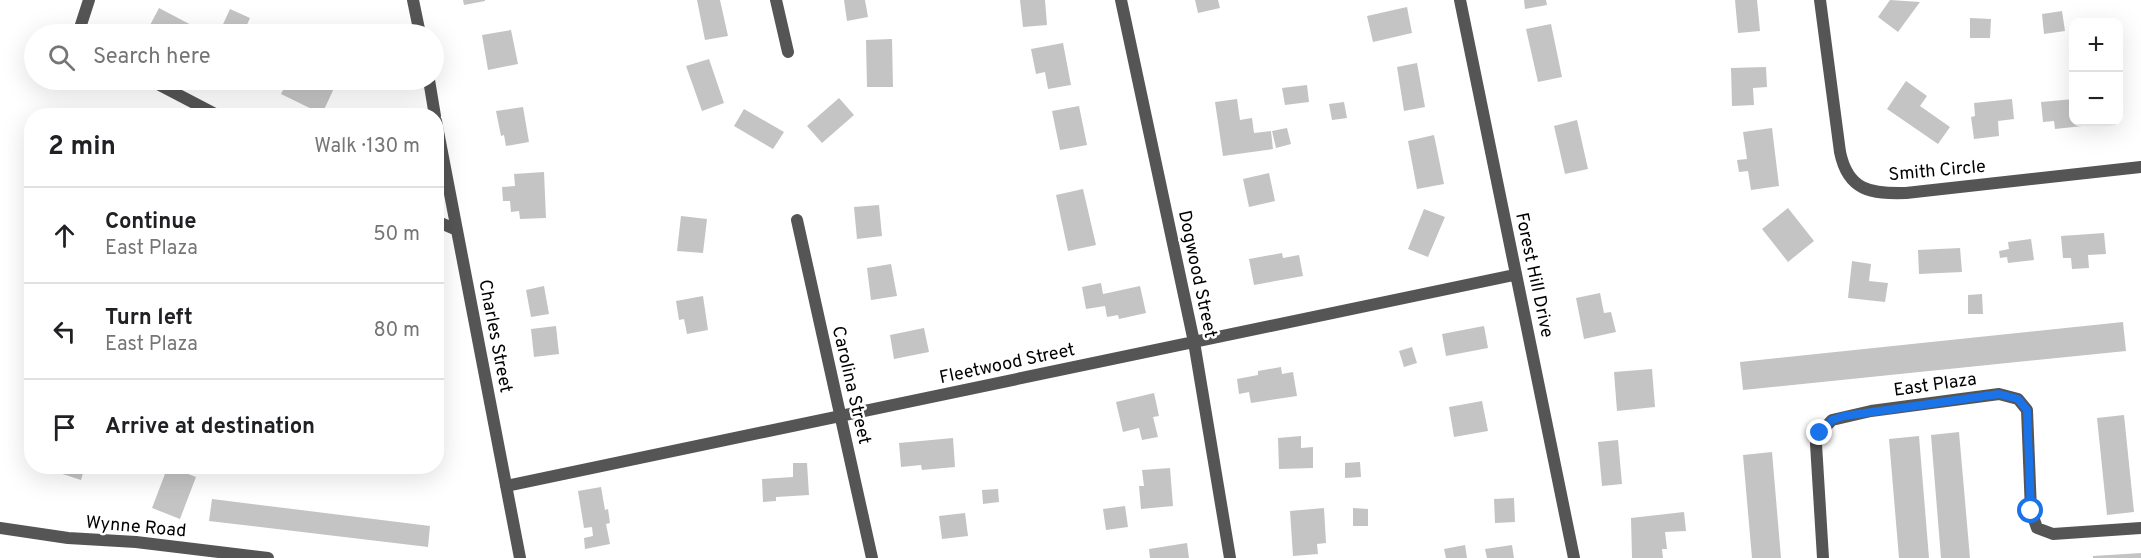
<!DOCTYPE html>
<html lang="en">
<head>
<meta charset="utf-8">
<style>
  body { margin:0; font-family:Overpass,sans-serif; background:#f2f2f2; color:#202124 }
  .controls { position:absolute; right:18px; top:18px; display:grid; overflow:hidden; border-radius:12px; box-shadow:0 6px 24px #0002 }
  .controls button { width:54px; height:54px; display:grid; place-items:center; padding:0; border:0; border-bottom:2px solid #e0e0e0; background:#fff; color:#202124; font:30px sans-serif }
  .stop { position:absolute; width:18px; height:18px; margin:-14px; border:4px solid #1a73e8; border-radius:50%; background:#fff }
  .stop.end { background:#1a73e8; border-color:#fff; box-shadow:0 2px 6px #0008 }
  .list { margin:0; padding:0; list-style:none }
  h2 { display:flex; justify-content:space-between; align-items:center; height:78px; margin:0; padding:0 24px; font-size:26px }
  h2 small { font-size:20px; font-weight:400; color:#757577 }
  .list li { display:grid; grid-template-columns:39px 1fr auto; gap:18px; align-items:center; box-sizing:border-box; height:96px; padding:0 24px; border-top:2px solid #e0e0e0 }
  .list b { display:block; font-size:22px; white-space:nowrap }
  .list p { margin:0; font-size:20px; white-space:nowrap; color:#757577 }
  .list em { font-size:20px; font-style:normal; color:#757577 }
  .icon { flex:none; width:33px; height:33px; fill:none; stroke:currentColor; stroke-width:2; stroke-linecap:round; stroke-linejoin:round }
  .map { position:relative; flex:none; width:2141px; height:558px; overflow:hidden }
  .search { position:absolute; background:#fff; box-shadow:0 6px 24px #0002; left:24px; top:24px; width:420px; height:66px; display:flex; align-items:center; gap:15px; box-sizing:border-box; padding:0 21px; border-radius:33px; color:#757577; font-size:22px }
  .panel { position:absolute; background:#fff; box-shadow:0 6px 24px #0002; left:24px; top:108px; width:420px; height:366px; border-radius:24px }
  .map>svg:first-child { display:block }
  .building { fill:#c4c4c4 }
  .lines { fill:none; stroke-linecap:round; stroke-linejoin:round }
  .minor { stroke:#555; stroke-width:12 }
  .route { stroke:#1a73e8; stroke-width:8 }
  .labels { text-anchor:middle; stroke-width:5; stroke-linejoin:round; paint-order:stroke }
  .street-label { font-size:18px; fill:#000; stroke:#fff }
</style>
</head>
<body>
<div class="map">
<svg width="2141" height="558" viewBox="0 0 2141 558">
  <rect width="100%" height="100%" fill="#fff"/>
  <path class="building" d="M463 0H485V1L464 5Z
    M697 0H720L728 36 705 40Z
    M844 0H865L868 17 847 21Z
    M1020 0H1045L1047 25 1023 27Z
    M1195 0H1218L1220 8 1198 13Z
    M1524 0H1546L1547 5 1525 9Z
    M1735 0H1757L1760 31 1738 33Z
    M1890 0 1920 2 1898 32 1878 17Z
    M1407 7 1412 33 1373 42 1367 16Z
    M159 8 197 28 194 34H158L148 29Z
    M230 9 250 18 243 34 219 33Z
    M2062 11 2065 31 2044 34 2042 14Z
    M1970 18 1991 19 1990 38H1970Z
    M1551 24 1562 77 1538 82 1526 29Z
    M511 30 518 64 488 70 482 35Z
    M892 39 893 87H867L866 40Z
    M1063 43 1071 85 1048 89 1045 72 1036 74 1031 49Z
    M709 59 724 103 702 111 686 66Z
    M1417 63 1425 107 1404 111 1397 67Z
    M1766 67 1767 87 1753 88 1754 105 1732 106 1731 68Z
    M240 80H263L257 90Z
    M288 80H306L314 83 316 80H327L336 84 322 114 281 94Z
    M1906 81 1927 96 1920 106 1950 127 1938 144 1887 109Z
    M1307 85 1309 102 1285 105 1282 88Z
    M839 98 854 115 822 143 807 126Z
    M1237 99 1240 120 1252 118 1254 133 1271 131 1273 149 1223 156 1215 102Z
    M2012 99 2014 119 1998 121 1999 136 1974 139 1971 117 1975 116 1974 103Z
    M2074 99V122H2092V125L2055 129 2054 121 2043 122 2041 102Z
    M1344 102 1347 118 1332 120 1329 104Z
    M1079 106 1087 145 1060 150 1052 111Z
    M523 107 529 142 506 146 504 135 501 136 496 111Z
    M744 109 784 132 773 149 734 126Z
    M1577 120 1588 169 1565 174 1554 126Z
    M1287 128 1291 144 1276 148 1272 131Z
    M1772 128 1779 186 1751 190 1748 171 1739 172 1737 160 1747 159 1743 132Z
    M1434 135 1444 184 1417 189 1408 141Z
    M544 172 546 218 520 219 519 211 511 212 510 201H503L502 187 515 186 514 174Z
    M1269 173 1275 201 1249 207 1243 179Z
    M1083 189 1096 245 1068 251 1056 195Z
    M879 205 882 236 857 239 854 207Z
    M1788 208 1814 241 1788 262 1762 229Z
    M1424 209 1445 217 1428 257 1408 249Z
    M681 216 707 219 703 253 677 251Z
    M2104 233 2106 254 2088 255 2089 268 2072 269 2071 258H2063L2061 236Z
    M2031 239 2034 260 2008 263 2007 257 2000 258 1999 251 2009 249 2008 242Z
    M1960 248 1962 272 1919 274 1918 250Z
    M1282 253 1283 258 1299 255 1303 276 1254 285 1249 259Z
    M1852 261 1871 264 1869 281 1888 283 1885 302 1848 298Z
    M891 264 897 296 871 300 867 268Z
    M1101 283 1103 294 1140 286 1146 313 1119 319 1118 315 1107 317 1105 306 1086 309 1082 287Z
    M544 286 549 314 531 317 526 290Z
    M1600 293 1604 313 1611 312 1616 332 1584 339 1576 298Z
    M1982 294 1983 314H1968V295Z
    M703 296 708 330 687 334 684 319 679 320 676 301Z
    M2123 322 2126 351 1743 390 1740 362Z
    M556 326 559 354 534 357 531 329Z
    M1484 326 1488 348 1446 356 1442 334Z
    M924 328 929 352 894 359 890 335Z
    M1412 347 1417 363 1404 367 1399 351Z
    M1281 367 1282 374 1293 372 1297 396 1251 403 1249 392 1239 394 1237 379 1258 375V371Z
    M1652 369 1655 407 1617 411 1614 372Z
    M1154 393 1159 416 1153 417 1158 437 1142 440 1139 428 1123 432 1116 402Z
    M1482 401 1488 431 1454 437 1449 407Z
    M2124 415 2134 512 2107 515 2097 418Z
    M1959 432 1970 558H1941L1931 435Z
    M1301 436V448L1313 447V468L1279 469 1278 438Z
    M1919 436 1929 558H1899L1889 439Z
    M953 438 955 467 922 470 921 465 901 467 899 443Z
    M1618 440 1622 484 1602 486 1598 442Z
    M1772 452 1781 558H1752L1743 455Z
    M1360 462 1361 477 1345 478V463Z
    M793 463H807L809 495 776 497V501L763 502 762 479 793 477Z
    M38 466H85L81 480Z
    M168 466 196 477 180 519 152 508Z
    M1170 468 1173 506 1141 509 1139 486H1144L1142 470Z
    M601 487 605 510 608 509 610 523 606 524 610 544 585 549 584 538 593 536 592 527 584 528 578 491Z
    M998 489 999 502 983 504 982 490Z
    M1514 498 1515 522 1495 523 1494 499Z
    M212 499 430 526 428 547 209 521Z
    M1125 506 1128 527 1106 530 1103 509Z
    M1324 508 1326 543 1317 544 1318 554 1293 556 1290 511Z
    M1353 508 1368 509V526H1353Z
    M1684 512 1686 531 1665 532 1667 549H1662L1663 558H1632L1631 518Z
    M965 513 968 536 942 539 939 516Z
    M1187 543 1189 558H1150L1149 549Z
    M1465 545 1467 558H1446L1444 549Z
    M1512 545 1514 558H1487L1485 549Z
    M2141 553V558H2093V556Z"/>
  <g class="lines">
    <path class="minor" d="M413 0 420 34
      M776 0 788 52
      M1121 0 1194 342 1230 558
      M1460 0 1574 558
      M1820 0 1840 152C1848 191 1871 194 1906 193L2141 167
      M78 34 89 0
      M150 80 219 116
      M429 80 435 116
      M436 121 520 558
      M797 220 872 558
      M436 221 457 230
      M506 486 1514 275
      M0 528 68 538 136 542 268 558
      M1823 558 1816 444 1820 433 1832 420 1871 411 1999 394 2018 399 2027 410 2031 511 2037 528 2053 534 2141 528"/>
  </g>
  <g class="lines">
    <path class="route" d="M1820 433 1832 420 1844 416 1999 394 2018 399 2027 410 2031 511"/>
  </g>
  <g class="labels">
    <g class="street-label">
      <text transform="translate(1937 170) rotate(-5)" y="6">Smith Circle</text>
      <text transform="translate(1198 274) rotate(78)" y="6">Dogwood Street</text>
      <text transform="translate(1535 275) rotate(78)" y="6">Forest Hill Drive</text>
      <text transform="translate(496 336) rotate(79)" y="6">Charles Street</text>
      <text transform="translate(1007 363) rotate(-12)" y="6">Fleetwood Street</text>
      <text transform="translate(1935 384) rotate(-8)" y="6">East Plaza</text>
      <text transform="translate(852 385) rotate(77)" y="6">Carolina Street</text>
      <text transform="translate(136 526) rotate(5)" y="6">Wynne Road</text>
    </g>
  </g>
</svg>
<div class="controls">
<button>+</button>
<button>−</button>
</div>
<div class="stop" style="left:2031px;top:511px"></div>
<div class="stop end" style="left:1820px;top:433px"></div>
<div class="search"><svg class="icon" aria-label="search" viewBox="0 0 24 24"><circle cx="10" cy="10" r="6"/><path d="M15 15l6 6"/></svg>Search here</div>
<section class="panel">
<h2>2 min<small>Walk · 130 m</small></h2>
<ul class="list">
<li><svg class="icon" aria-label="ahead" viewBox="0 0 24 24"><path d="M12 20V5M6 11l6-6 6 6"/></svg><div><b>Continue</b><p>East Plaza</p></div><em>50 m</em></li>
<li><svg class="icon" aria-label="left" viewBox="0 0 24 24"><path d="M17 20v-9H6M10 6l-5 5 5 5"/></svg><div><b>Turn left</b><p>East Plaza</p></div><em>80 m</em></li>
<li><svg class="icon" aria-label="arrive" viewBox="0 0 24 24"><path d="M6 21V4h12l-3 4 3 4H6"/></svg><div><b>Arrive at destination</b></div></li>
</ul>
</section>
</div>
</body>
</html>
